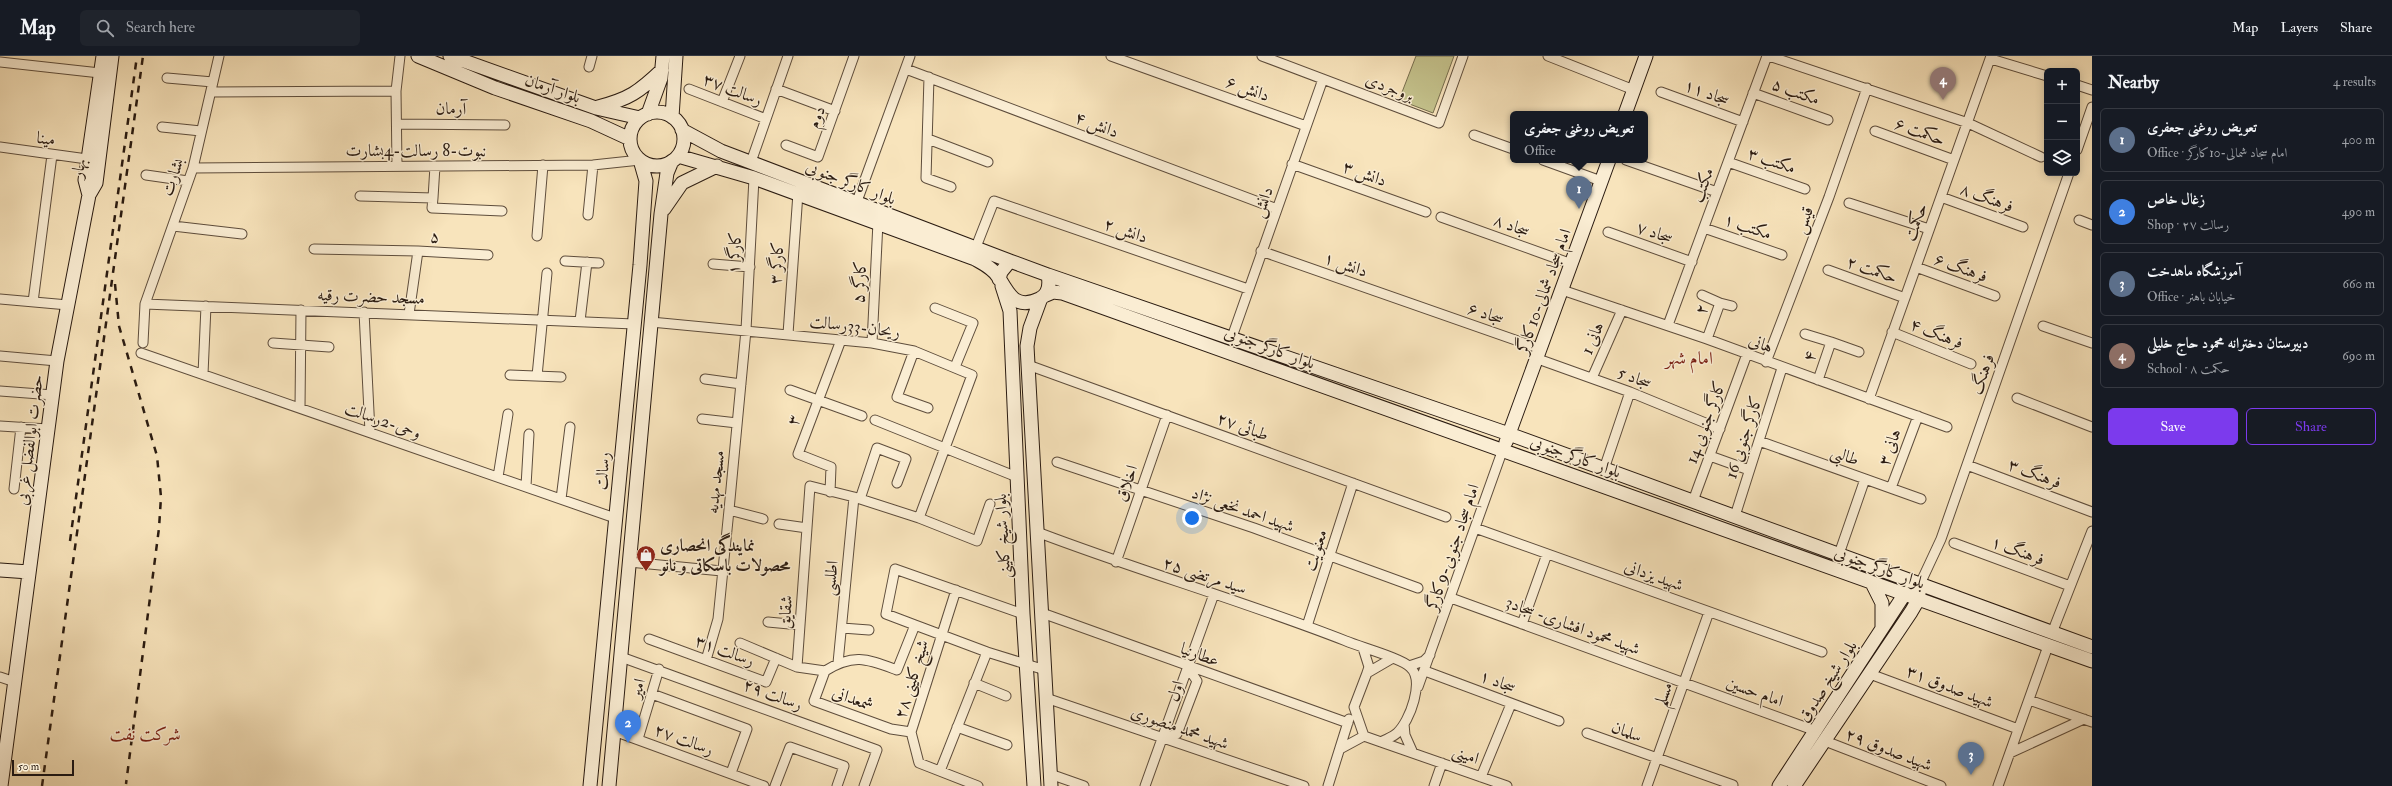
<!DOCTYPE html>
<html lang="en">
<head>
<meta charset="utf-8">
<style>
  body { margin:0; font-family:"IM FELL Double Pica",Amiri,serif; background:#20242c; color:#f1f3f6 }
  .controls { position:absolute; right:12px; top:12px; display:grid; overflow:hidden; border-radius:6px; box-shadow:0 2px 10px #0003 }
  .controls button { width:36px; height:36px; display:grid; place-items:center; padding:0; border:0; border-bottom:1px solid #363941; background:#171b24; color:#f1f3f6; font:20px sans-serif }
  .scale { position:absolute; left:12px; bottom:10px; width:62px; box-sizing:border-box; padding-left:4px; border:2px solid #2a1b11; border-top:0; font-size:11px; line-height:14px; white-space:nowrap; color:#2a1b11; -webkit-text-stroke:3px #faedd3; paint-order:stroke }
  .you { position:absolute; left:1192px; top:462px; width:14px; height:14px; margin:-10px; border:3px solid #fff; border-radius:50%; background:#1a73e8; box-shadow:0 0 0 6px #1a73e833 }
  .badge { display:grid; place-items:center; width:26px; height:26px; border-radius:50%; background:#7c3aed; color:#fff; font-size:13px; font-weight:700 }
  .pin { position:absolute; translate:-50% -33px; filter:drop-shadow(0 1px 2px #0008) }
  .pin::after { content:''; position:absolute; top:21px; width:14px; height:12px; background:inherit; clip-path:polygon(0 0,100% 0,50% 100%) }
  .popup { position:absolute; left:1510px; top:55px; width:138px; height:52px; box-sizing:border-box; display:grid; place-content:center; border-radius:6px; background:#171b24; filter:drop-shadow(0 1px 3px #0005); font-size:13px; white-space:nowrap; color:#9ea1a6 }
  .popup b { font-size:15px; color:#f1f3f6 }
  .popup::after { content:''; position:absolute; left:50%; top:100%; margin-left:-8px; border:8px solid transparent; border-top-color:#171b24 }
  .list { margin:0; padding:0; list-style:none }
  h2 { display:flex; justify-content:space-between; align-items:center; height:52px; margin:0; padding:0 16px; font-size:17px }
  h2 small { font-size:13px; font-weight:400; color:#9ea1a6 }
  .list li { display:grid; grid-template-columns:26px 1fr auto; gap:12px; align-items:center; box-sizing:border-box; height:64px; margin:0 8px 8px; padding:0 8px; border:1px solid #363941; border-radius:6px }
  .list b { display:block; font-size:15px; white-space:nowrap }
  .list p { margin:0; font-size:13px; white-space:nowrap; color:#9ea1a6 }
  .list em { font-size:13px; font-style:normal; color:#9ea1a6 }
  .actions { display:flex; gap:8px; padding:12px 16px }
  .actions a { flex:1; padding:9px 0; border:1px solid #7c3aed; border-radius:6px; text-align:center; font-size:14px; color:#7c3aed }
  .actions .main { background:#7c3aed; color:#fff }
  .icon { flex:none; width:22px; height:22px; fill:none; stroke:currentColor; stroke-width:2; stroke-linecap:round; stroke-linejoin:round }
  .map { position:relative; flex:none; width:2092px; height:730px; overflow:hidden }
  header { display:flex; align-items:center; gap:24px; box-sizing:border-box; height:56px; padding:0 20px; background:#171b24; border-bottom:1px solid #363941 }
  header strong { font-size:19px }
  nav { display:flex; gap:22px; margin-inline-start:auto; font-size:14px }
  .search { width:280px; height:36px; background:#20242c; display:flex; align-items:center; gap:10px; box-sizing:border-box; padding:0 14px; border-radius:6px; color:#9ea1a6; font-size:15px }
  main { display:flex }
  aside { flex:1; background:#171b24 }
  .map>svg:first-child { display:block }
  .green { fill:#c4c28c; stroke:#776e4e }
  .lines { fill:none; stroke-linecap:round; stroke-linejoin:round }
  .street-casing { stroke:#5e4d3c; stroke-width:11 }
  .secondary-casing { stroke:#2a1b11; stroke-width:15 }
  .street { stroke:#faedd3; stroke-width:9 }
  .secondary { stroke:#faedd3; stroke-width:13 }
  .rail { stroke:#2a1b11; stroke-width:2.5; stroke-dasharray:7 7; stroke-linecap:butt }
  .labels { text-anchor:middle; stroke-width:3; stroke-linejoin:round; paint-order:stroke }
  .street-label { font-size:17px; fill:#2a1b11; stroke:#faedd3 }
  .poi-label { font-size:17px; font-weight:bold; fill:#2a1b11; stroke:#faedd3; text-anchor:start }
  .neighbourhood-label { font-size:18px; fill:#7a1f14; stroke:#faedd3 }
</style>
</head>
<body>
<header>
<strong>Map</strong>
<div class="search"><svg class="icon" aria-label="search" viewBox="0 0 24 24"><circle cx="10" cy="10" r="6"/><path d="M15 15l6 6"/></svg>Search here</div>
<nav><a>Map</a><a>Layers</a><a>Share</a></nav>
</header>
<main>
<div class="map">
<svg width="2092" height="730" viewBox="0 0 2092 730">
  <rect width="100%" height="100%" fill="#f8e4bc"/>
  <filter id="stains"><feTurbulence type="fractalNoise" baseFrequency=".005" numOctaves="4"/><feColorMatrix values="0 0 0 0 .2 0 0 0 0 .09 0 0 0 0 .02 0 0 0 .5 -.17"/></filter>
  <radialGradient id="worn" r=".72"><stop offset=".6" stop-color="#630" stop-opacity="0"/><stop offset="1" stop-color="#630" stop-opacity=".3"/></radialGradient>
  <path class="green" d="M1416 0H1454L1433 57 1399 44Z"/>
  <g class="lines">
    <g class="street-casing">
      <path id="street" d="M1111 0 1306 70
        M1262 0 1439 67 1463 0
        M1548 0 1634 34
        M1769 0 1968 67 2041 101
        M1991 3 2047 20
        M0 6 100 17
        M589 11 592 0
        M906 13 1277 153
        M929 21 926 122 951 131
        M167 22 213 26
        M2077 29 2092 34
        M689 33 766 63
        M776 33 835 55
        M211 36 396 35
        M1661 36 1743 66
        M1753 37 1828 64
        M722 46 740 0
        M397 68 505 69
        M162 71 201 75
        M1875 75 1954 104
        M1474 79 1513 93
        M928 83 988 106
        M786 89 818 101 854 0
        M0 91 87 103
        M2077 94 2092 51
        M1543 104 1601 125
        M1626 104 1717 136
        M751 106 788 0
        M1728 106 1805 133
        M1292 108 1426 156
        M397 110 396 35 400 0
        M193 112 593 109 640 104
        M146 119 188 125
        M360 140 433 142 435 110
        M1941 141 2023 171
        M433 142 432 152 502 155
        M1849 147 1929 173
        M856 148 910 0
        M588 159 593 109
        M1441 161 1572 208
        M2079 164 2092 169
        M173 170 242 178
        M1704 172 1782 199
        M1608 176 1692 206
        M537 180 543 109
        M976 191 994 145 1248 233
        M314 193 418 195
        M1261 195 1541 293
        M565 205 599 207
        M713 208 750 211
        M1916 211 1995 240
        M1828 214 1905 242
        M1562 234 1707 283 1947 371
        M1702 239 1720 247
        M0 243 68 249
        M33 246 52 99
        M145 248 193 112 219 0
        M935 252 973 267 955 311
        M364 256 370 376
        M409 258 418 195 488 199
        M580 265 587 206
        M651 266 872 287 914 295 972 319 919 462 977 485 990 448
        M1668 269 1767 0
        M2043 270 2092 287
        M1892 276 1971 308
        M788 278 798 137
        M1805 278 1831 286 1818 324
        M1232 281 1323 23
        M1707 283 1720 247 1732 250
        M1831 286 1859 296
        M143 287 145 248 634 268
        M273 287 329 291
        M872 287 878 166
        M914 295 897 341 928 352
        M141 297 615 462
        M0 300 57 305
        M1538 303 1630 336 1720 373
        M1766 306 1829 141 1867 32
        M1028 309 1446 461
        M203 318 206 250
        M510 319 561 321
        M537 320 547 217
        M1592 322 1622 254
        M705 323 741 328
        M790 334 862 360
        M0 335 53 339
        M2017 342 2092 371
        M1869 343 1991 0
        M300 352 301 254
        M702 363 737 367
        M875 364 1017 421
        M0 370 48 373
        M1759 385 1921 443
        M1710 400 1749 414
        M1057 406 1254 472 1418 532
        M1967 409 2092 456
        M1604 413 1630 336
        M498 421 508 358
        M526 430 529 378
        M1891 432 1918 360
        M14 433 21 371
        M830 436 831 411 798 398 841 284
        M561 443 570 371
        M860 443 877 392 906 403 897 427
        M1693 445 1747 298
        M729 454 763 463
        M1735 460 1782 312
        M779 468 807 472
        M1475 472 1822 596
        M1037 476C1139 515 1244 545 1346 585 1360 591 1401 602 1410 611 1425 624 1410 665 1397 677 1393 681 1386 683 1381 686L1364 680 1354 651 1367 617 1391 603
        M1954 487 2070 530
        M1839 498 1865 423
        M629 506 722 515
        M1116 506 1167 359
        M1920 528 1941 483 2069 117
        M956 534 911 676 919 707 978 730
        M1451 542 1816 675
        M1042 557 1348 667
        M768 566 800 569
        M1522 568 1547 498
        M915 569 886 558 895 513 1023 558
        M1307 570 1353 427
        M842 572 869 574
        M2052 577 2092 475
        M649 583 766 626 776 602
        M740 587 797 611 825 615C854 597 867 603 897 614L915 569 987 596 1045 614
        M1363 592 1369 611 1367 617
        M621 601 877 694 864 730
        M706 604 718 563 729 454 746 274 754 122
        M838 607 854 441
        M1409 610 1424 605 1430 599
        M797 611 810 430 854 441 919 462
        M825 615 814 645 891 673 911 676
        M1425 615 1559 665
        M1870 618 2018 673
        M0 621 15 626
        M974 627 1006 640
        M1418 631 1503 393
        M652 638 747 673 731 717
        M1046 642 1304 730
        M2029 644 2092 666
        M1404 668 1405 679 1413 697
        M957 671 1007 689
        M614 675 764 730
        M1587 677 1733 729
        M1162 682 1177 678 1197 625 1187 610
        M638 683 659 613
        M1825 685 1941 730
        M1381 686 1507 730
        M1340 693 1364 680
        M2010 697 2084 663
        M940 715 987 596
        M1050 718 1084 730
        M1481 721 1511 648
        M775 730 790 691 844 710 837 730
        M1145 730 1214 538
        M1328 730 1349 663
        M1434 730 1442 707
        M1647 730 1709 556
        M1998 730 2048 590"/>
    </g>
    <g class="secondary-casing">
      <path id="secondary" d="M418 0 495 32 591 65 630 83
        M450 0 596 52 640 62
        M598 51C629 43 639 36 662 14
        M630 83a27 27 0 1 1 54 0a27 27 0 1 1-54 0Z
        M648 58 661 22 663 0
        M1625 58 1646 0
        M672 61 676 0
        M682 74 721 95 1010 205
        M678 100 754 122 975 203C984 208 994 213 999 222 1009 239 1016 254 1039 243 1049 239 1050 229 1048 219L1010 205 1001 216 999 223
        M89 139 85 124 103 0
        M664 153 682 127 717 110
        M1048 219 1509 378 2092 591
        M1002 230 1010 255 1023 558 1034 730
        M1046 239 1053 236 1062 237 2092 605
        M1041 242 1030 272 1027 290 1051 730
        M1506 386 1609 104
        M0 514 29 516
        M1872 527 1882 547V573
        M1 730 57 305 89 139 96 127 112 0
        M590 730 640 209 646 125 640 104
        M609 730 661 158 667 117 672 105
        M1779 730 1904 539 1910 535
        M1794 730 1911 556 1918 544 1919 537"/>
    </g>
    <use href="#street" class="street"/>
    <use href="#secondary" class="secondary"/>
    <path class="rail" d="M115 228 119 270 157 400 161 441 159 472 126 728
      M70 485 137 0
      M42 730 143 0"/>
  </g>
  <defs>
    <g id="shop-pin" transform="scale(1)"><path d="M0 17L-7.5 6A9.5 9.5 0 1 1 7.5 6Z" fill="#8f2418" stroke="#faedd3"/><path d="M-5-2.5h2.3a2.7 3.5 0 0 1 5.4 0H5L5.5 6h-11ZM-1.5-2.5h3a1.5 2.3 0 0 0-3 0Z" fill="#fff"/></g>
  </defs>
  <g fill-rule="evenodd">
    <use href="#shop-pin" x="646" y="499"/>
  </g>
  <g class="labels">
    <g class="street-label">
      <text transform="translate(1390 31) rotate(21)" y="6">بروجردی</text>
      <text transform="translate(553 32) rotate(19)" y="6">بلوار آرمان</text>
      <text transform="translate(1248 32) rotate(20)" y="6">دانش ۶</text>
      <text transform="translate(733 33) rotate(21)" y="6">رسالت ۳۷</text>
      <text transform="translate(1796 35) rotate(20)" y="6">مکتب ۵</text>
      <text transform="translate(1707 36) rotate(20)" y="6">سجاد ۱۱</text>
      <text transform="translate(451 52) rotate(1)" y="6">آرمان</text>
      <text transform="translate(816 61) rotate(-70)" y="6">دوم</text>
      <text transform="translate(1097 68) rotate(21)" y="6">دانش ۴</text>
      <text transform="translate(1920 75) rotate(20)" y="6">حکمت ۶</text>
      <text transform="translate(46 82) rotate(8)" y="6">مینا</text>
      <text x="416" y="100">نبوت-8 رسالت-4بشارت</text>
      <text transform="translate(1772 104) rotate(19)" y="6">مکتب ۳</text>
      <text transform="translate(78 112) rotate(-77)" y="6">بهار</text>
      <text transform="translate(1365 117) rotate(20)" y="6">دانش ۳</text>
      <text transform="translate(172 121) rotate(-72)" y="6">بشارت</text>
      <text transform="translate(851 126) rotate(21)" y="6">بلوار کارگر جنوبی</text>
      <text transform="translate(1702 129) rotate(-70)" y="6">مکتب</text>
      <text transform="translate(1987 141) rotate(20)" y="6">فرهنگ ۸</text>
      <text transform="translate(1262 146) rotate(-70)" y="6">دانش</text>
      <text transform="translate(1803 164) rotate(-70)" y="6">قیس</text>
      <text transform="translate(1915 166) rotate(-70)" y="6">حکمت</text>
      <text transform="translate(1512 169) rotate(20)" y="6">سجاد ۸</text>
      <text transform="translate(1748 170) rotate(19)" y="6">مکتب ۱</text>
      <text transform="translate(1126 174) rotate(19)" y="6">دانش ۲</text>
      <text transform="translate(1655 176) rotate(19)" y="6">سجاد ۷</text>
      <text transform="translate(435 180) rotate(4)" y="6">۵</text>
      <text transform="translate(734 197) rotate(-87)" y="6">کارگر ۱</text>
      <text transform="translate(776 207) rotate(-86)" y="6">کارگر ۳</text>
      <text transform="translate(1346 208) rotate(19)" y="6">دانش ۱</text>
      <text transform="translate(1961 211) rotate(20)" y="6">فرهنگ ۶</text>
      <text transform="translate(1872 213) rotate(19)" y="6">حکمت ۲</text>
      <text transform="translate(859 226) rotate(-87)" y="6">کارگر ۵</text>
      <text transform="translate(1543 235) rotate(-70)" y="6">امام سجاد شمالی-10کارگر</text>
      <text transform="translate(371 240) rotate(2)" y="6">مسجد حضرت رقیه</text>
      <text transform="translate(1701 253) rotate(-69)" y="6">۲</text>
      <text transform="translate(1486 257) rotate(19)" y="6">سجاد ۶</text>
      <text transform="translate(855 270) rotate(7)" y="6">ریحان-33رسالت</text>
      <text transform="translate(1937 277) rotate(22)" y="6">فرهنگ ۴</text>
      <text transform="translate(1592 282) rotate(-67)" y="6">هانی 1</text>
      <text transform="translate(1761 287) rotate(21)" y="6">هانی</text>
      <text transform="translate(1270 291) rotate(20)" y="6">بلوار کارگر جنوبی</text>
      <text transform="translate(1809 300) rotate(-71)" y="6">۴</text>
      <text transform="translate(1982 318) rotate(-71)" y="6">فرهنگ</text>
      <text transform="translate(1635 321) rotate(21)" y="6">سجاد 5</text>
      <text transform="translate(383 364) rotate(19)" y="6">وحی-2رسالت</text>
      <text transform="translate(793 364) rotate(-69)" y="6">۳</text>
      <text transform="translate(1705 366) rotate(-70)" y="6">کارگر جنوبی 14</text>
      <text transform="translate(1243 370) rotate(20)" y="6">طبائی ۲۷</text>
      <text transform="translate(1743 381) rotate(-72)" y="6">کارگر جنوبی 16</text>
      <text transform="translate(29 384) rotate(-83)" y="6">حضرت ابوالفضل غربی</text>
      <text transform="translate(1889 391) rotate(-70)" y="6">هانی ۳</text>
      <text transform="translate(1845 399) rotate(20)" y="6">طالبی</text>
      <text transform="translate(1576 400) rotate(20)" y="6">بلوار کارگر جنوبی</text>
      <text transform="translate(602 415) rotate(-85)" y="6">رسالت</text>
      <text transform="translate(2035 417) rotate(21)" y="6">فرهنگ ۳</text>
      <text transform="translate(715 426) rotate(-84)" y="6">مسجد مهدیه</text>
      <text transform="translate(1126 427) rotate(-71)" y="6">اخلاق</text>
      <text transform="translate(1243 453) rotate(19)" y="6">شهید احمد نخعی نژاد</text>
      <text transform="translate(1002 480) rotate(-93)" y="6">بلوار شیخ کلینی</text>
      <text transform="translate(1452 491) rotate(-71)" y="6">امام سجاد جنوبی-9کارگر</text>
      <text transform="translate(1315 494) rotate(-72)" y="6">معنویت</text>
      <text transform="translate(2018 494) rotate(20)" y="6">فرهنگ ۱</text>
      <text transform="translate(1880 511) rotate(20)" y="6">بلوار کارگر جنوبی</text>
      <text transform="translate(1205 519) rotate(18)" y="6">۲۵ سید مرتضی</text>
      <text transform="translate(1654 519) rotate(20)" y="6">شهید یزدانی</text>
      <text transform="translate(830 522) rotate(-84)" y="6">اطلسی</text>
      <text transform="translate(785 556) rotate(-86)" y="6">شقایق</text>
      <text transform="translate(1573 569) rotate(20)" y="6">شهید محمود افشاری- سجاد3</text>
      <text transform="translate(725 594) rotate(20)" y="6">رسالت ۳۱</text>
      <text transform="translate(1200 598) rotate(20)" y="6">عطارنیا</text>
      <text transform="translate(911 623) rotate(-73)" y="6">شیخ کلینی ۲۸</text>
      <text transform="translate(1498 625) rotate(21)" y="6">سجاد ۱</text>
      <text transform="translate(1827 625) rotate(-57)" y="6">بلوار شیخ صدوق</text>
      <text transform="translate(1950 630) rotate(21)" y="6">شهید صدوق ۳۱</text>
      <text transform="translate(637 632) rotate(-73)" y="6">امیر</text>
      <text transform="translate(1175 635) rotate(-73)" y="6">اول</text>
      <text transform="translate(1755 635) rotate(20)" y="6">امام حسین</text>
      <text transform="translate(773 638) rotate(20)" y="6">رسالت ۲۹</text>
      <text transform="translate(1663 638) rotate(-70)" y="6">مسلم</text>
      <text transform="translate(853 642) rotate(20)" y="6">شمعدانی</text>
      <text transform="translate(1180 671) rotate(19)" y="6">شهید محمد منصوری</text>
      <text transform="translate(1627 675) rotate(21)" y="6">سلمان</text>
      <text transform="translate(684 683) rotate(20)" y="6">رسالت ۲۷</text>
      <text transform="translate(1889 693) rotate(21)" y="6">شهید صدوق ۲۹</text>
      <text transform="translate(1466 698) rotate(20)" y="6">امینی</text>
    </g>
    <g class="poi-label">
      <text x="660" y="495">نمایندگی انحصاری<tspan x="660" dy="20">محصولات باسکاتی و نانو</tspan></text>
    </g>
    <g class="neighbourhood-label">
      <text x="1689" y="308">امام شهر</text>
      <text x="145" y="684">شرکت نفت</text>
    </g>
  </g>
  <rect width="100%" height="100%" filter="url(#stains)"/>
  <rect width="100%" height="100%" fill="url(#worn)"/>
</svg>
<div class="controls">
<button>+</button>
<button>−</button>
<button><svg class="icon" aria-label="layers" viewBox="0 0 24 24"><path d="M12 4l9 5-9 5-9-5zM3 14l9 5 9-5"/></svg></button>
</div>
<div class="scale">50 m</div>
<div class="you"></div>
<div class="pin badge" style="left:1579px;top:153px;background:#5c6f8a">1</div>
<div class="popup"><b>تعویض روغنی جعفری</b>Office</div>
<div class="pin badge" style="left:628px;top:687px;background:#3f7fe0">2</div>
<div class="pin badge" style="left:1971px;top:719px;background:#5c6f8a">3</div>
<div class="pin badge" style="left:1943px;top:44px;background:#8d6e63">4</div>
</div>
<aside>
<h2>Nearby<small>4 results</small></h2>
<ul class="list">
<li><span class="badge" style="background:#5c6f8a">1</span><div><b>تعویض روغنی جعفری</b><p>Office · امام سجاد شمالی-10کارگر</p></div><em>400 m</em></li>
<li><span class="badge" style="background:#3f7fe0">2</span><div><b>زغال خاص</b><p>Shop · رسالت ۲۷</p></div><em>490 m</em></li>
<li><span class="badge" style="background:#5c6f8a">3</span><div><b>آموزشگاه ماهدخت</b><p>Office · خیابان باهنر</p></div><em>660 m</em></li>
<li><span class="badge" style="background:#8d6e63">4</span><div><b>دبيرستان دخترانه محمود حاج خلیلی</b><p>School · حکمت ۸</p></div><em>690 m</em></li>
</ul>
<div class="actions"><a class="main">Save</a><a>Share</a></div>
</aside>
</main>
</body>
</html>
